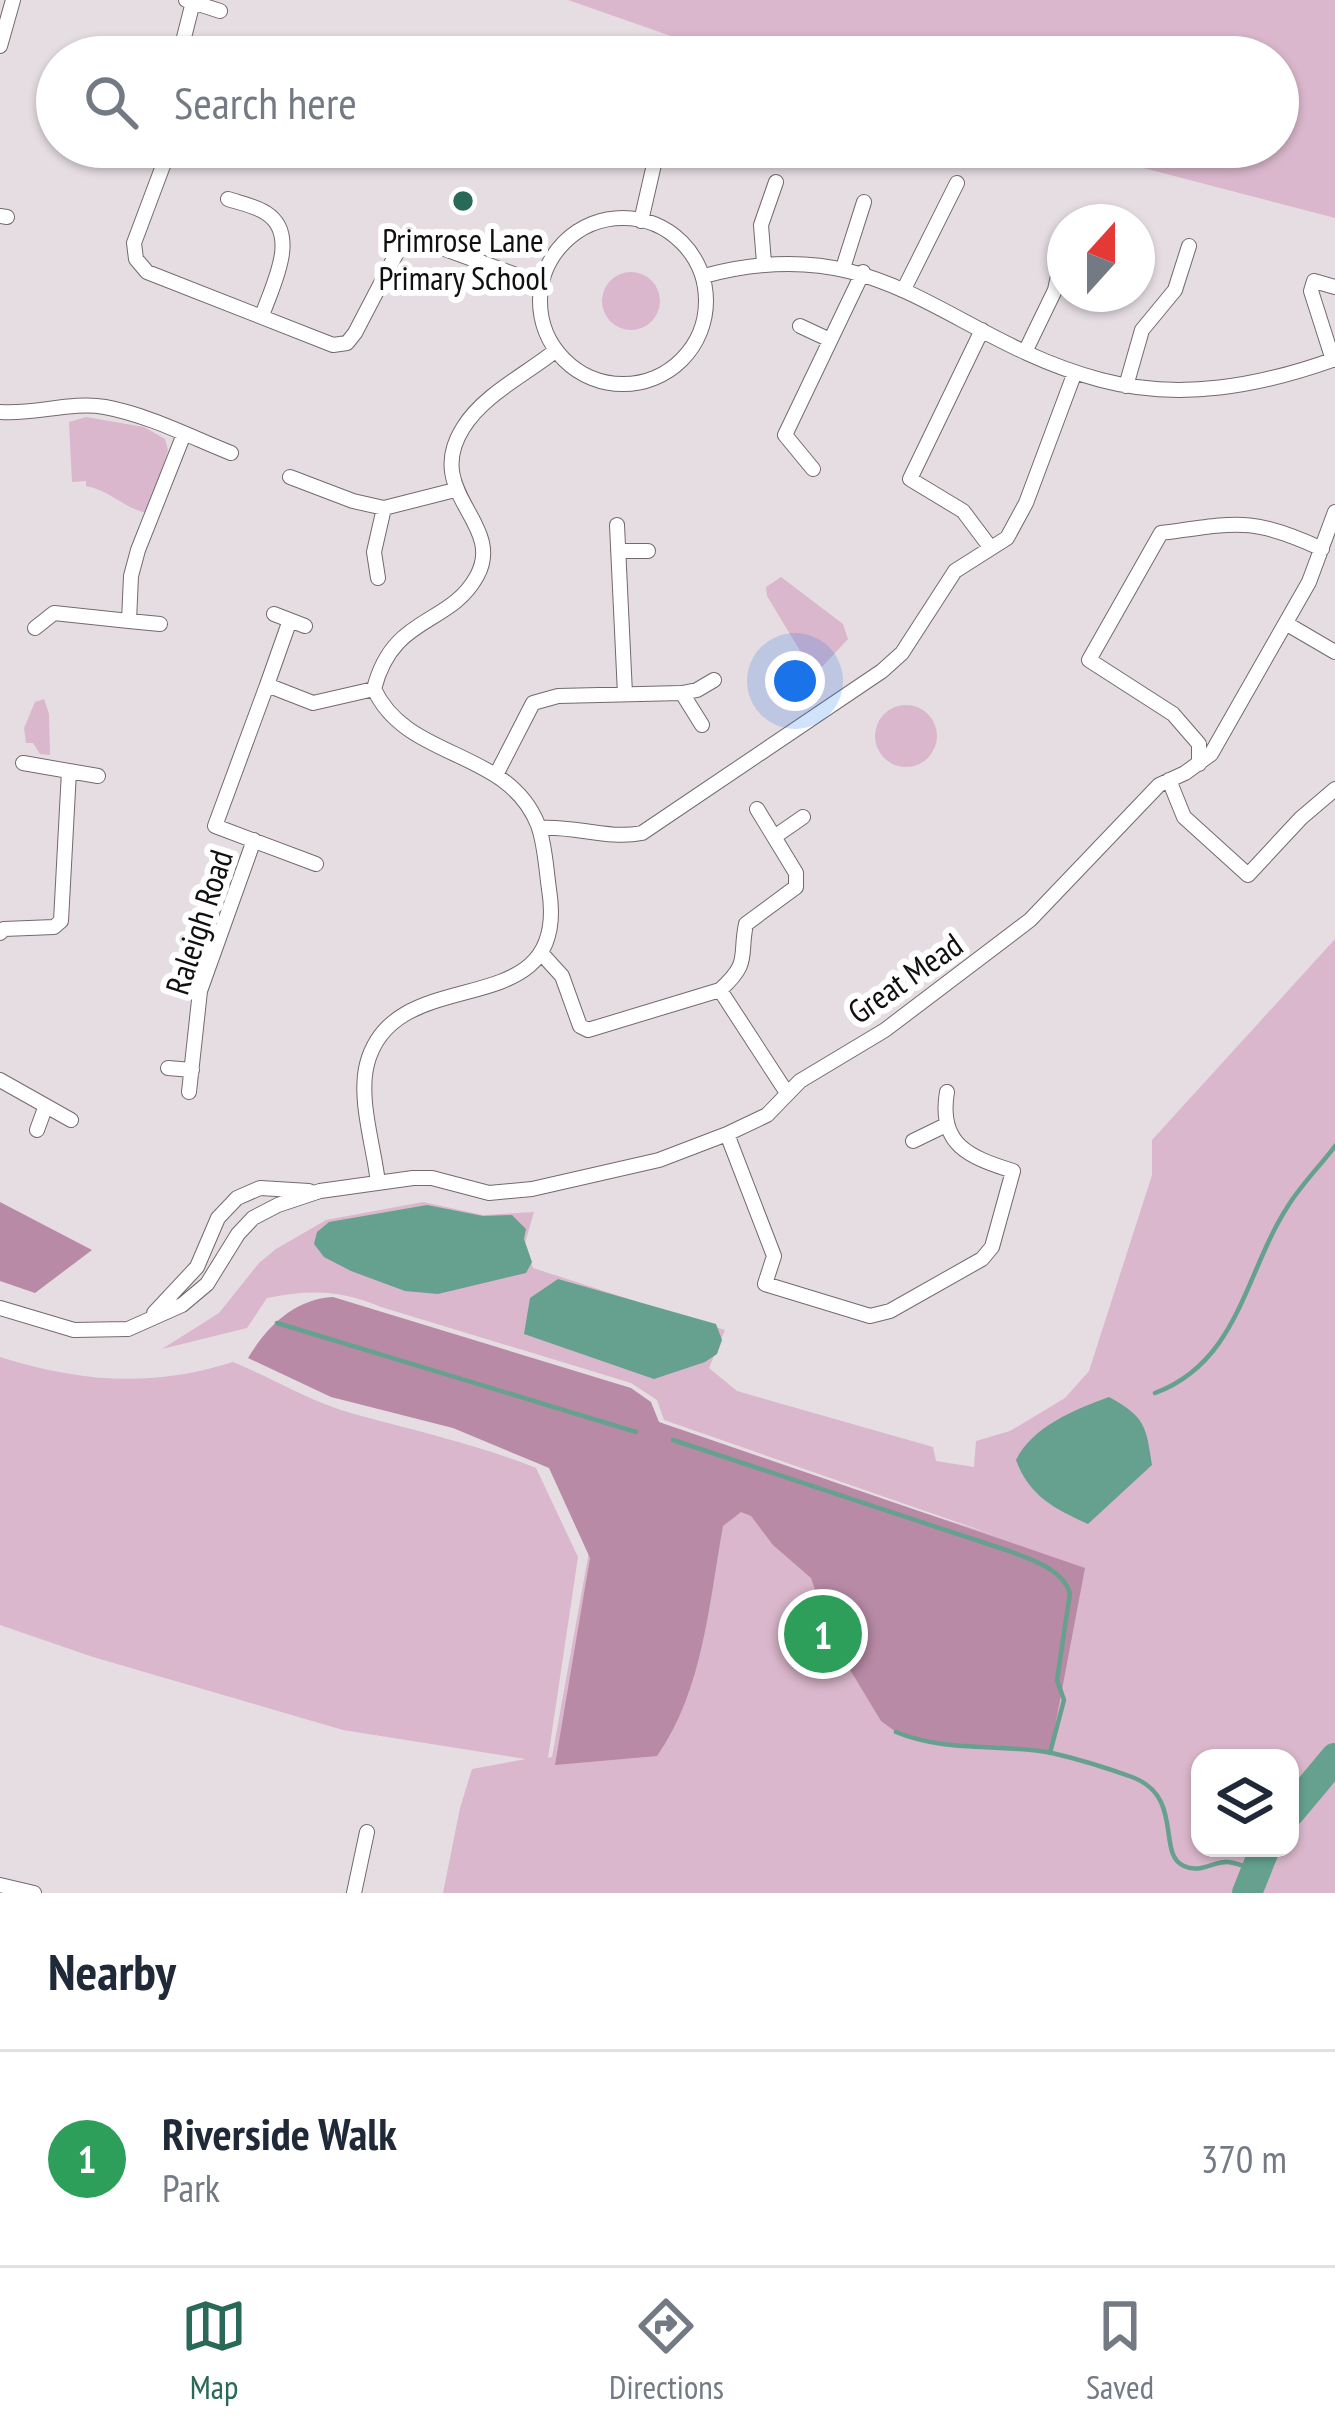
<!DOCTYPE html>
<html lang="en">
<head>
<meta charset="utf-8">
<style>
  body { margin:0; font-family:"PT Sans Narrow",sans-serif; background:#f6f6f7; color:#1f2937 }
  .controls { position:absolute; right:36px; bottom:36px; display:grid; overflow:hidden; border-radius:24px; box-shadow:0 3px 9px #0004 }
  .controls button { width:108px; height:108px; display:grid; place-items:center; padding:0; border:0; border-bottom:3px solid #e0e1e3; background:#fff; color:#1f2937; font:60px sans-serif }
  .compass { position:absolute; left:1047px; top:204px; width:108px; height:108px; border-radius:50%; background:#fff; box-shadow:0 3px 9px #0004; rotate:21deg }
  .you { position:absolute; left:795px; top:681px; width:42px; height:42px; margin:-30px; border:9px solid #fff; border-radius:50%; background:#1a73e8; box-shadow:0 0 0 18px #1a73e833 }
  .badge { display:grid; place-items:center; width:78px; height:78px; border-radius:50%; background:#296958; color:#fff; font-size:39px; font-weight:700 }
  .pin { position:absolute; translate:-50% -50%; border:6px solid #fff; box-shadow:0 3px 12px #0006 }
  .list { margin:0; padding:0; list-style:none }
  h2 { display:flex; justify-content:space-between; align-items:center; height:156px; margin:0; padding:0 48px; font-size:51px }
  h2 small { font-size:39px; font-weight:400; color:#747a83 }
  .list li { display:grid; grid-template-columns:78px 1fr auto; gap:36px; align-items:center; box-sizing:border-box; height:216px; padding:0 48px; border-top:3px solid #e0e1e3 }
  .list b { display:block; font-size:45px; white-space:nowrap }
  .list p { margin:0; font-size:39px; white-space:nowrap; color:#747a83 }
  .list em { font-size:39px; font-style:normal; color:#747a83 }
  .icon { flex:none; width:66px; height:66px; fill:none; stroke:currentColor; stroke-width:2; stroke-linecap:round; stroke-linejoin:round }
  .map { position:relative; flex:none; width:1335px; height:1893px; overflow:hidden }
  .search { position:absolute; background:#fff; box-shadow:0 3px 9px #0004; left:36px; right:36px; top:36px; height:132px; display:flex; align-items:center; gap:30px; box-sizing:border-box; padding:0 42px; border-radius:66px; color:#747a83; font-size:45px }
  .sheet { height:372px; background:#fff }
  nav { display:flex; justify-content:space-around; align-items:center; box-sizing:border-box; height:168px; border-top:3px solid #e0e1e3; background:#fff; font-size:33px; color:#747a83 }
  nav a { display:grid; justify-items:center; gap:6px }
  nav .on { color:#296958 }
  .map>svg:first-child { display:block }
  .green { fill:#dab7cc; fill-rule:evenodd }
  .forest { fill:#b88aa6 }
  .water { fill:#65a18e }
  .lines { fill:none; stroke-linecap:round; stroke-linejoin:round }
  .stream { stroke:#65a18e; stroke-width:4.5 }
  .river { stroke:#65a18e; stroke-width:30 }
  .street-casing { stroke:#726a6e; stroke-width:16 }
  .street { stroke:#fff; stroke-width:14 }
  .poi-dot { fill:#296958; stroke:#fff; stroke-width:4.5 }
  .labels { text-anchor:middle; stroke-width:12; stroke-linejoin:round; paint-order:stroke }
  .poi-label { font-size:33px; fill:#120f11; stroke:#fff }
  .street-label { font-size:33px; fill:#120f11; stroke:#fff }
</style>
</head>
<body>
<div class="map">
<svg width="1335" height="1893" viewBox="0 0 1335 1893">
  <rect width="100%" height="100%" fill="#e6dde2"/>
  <path class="green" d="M568 0H1335V218L1063 147H1278V57H731Z
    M602 301a29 29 0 1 1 58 0a29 29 0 1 1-58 0Z
    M86 417 144 427 165 439 168 450 148 513C124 509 110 490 86 486V481L72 482 69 422Z
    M781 577 843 624 848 639 822 667H812L805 659 767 596 766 587Z
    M44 699 49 714 50 755 40 754 33 743H26L24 728 35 702Z
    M875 736a31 31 0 1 1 62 0a31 31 0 1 1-62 0Z
    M1335 939V1893H443L460 1808 472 1769 526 1759 343 1730 93 1657 0 1625V1357C80 1382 151 1388 233 1362 274 1379 311 1402 354 1414 416 1431 476 1444 536 1468L578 1557 548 1758 552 1757 606 1457 821 1480 994 1535 664 1420 657 1400 631 1383 381 1307C342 1290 309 1289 267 1298L247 1328 162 1349 219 1313 259 1263 276 1249 326 1220 423 1202 483 1215 534 1212 525 1243 533 1268 725 1330 709 1368 737 1391 933 1447 936 1461 974 1467 976 1441 1010 1431 1065 1398 1089 1371 1152 1175V1140ZM1200 1758H1290V1848H1200Z"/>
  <path class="forest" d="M0 1202 92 1250 35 1293 0 1281Z
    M333 1297 631 1388 651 1402 659 1422 1085 1568 1050 1753 918 1741 896 1732 881 1721 849 1668 851 1655 818 1599 811 1578 773 1545 751 1516 741 1512 723 1526C709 1603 703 1691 657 1756L555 1765 590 1558 549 1468 453 1428 331 1397 248 1358C267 1326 295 1299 333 1297Z"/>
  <path class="water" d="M427 1205 483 1216 512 1215 526 1229 524 1239 532 1262 526 1273 438 1294 405 1291 351 1271 324 1257 314 1244 317 1232 329 1222Z
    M558 1279 716 1324 722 1340 717 1354 705 1362 654 1379 524 1334 530 1298Z
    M1109 1397C1145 1417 1146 1425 1152 1465L1088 1524C1055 1509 1029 1496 1016 1460 1033 1426 1074 1410 1109 1397Z"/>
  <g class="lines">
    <path class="stream" d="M277 1323 636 1432
      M1155 1393C1239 1362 1245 1272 1288 1206 1301 1185 1320 1166 1335 1146
      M673 1440 1009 1551C1031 1560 1062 1568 1070 1593L1057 1680 1064 1700 1050 1753
      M896 1732C946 1753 1000 1743 1052 1753 1078 1759 1107 1768 1132 1777 1185 1797 1156 1854 1184 1866 1200 1874 1213 1861 1228 1862 1237 1863 1247 1867 1255 1870"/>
    <path class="river" d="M1290 1812 1335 1758
      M1247 1893 1265 1848"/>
    <g class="street-casing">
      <path id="street" d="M186 0 220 11
        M0 46 13 0
        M179 57 193 2
        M170 147 134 243 136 259 147 272 333 345 347 343 355 333 403 241 420 240 541 284
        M228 199C240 203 256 206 266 213 301 235 271 288 262 316
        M0 216 7 217
        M540 301a83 83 0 1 1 166 0a83 83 0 1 1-166 0Z
        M641 221 658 147
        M764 263 761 225 776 182
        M843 268 864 202
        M704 276C884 227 946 339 1101 380 1180 401 1260 386 1335 359
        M904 289 957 183
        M800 326 830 340
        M982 330 910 479 963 511 990 547
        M1025 352 1055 290 1065 244
        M1333 360 1311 291 1314 281 1335 287
        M1126 386 1142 330 1175 290 1189 246
        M0 412C35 415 71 401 105 407 148 415 191 437 231 453
        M813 469 785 435 863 272
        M290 477 353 501 384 508 455 490
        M617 525 625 694
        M618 551H648
        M378 578 374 552 384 508
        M274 614 305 626
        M129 621 160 624
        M1287 624 1335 652
        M35 628 54 613 129 621 131 576 138 550 184 434
        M267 685 290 620
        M682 693 702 725
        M23 763 98 776
        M1199 764V744L1173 714 1089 660 1161 533C1236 523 1251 516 1322 549
        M497 773 533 703 558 696 682 693 697 690 714 680
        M1169 780 1184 817 1248 875 1301 818 1335 789
        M539 828C574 825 608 840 642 833L882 671 902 653 955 571 1007 538 1026 503 1075 372
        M777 835 803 817
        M316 864 215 826 267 685 313 703 374 689
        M0 933 4 929 54 927 61 921 69 771
        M542 954 562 976 580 1026 588 1030 720 990C751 962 739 957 746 924L796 887V873L757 809
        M720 990 787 1093
        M168 1068 192 1070
        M0 1080 71 1120
        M189 1092 200 991 254 840
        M37 1130 45 1108
        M727 1134 774 1256 765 1284 870 1316 890 1311 982 1259 992 1247 1013 1171C969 1157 938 1145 947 1092
        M913 1141 946 1125
        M378 1183C374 1146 358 1100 367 1064 395 956 572 1031 549 889 546 868 545 844 538 825 508 748 407 761 374 689 393 614 449 627 477 576 506 523 422 493 463 428 483 395 525 375 555 351
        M0 1308 74 1330 128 1329 182 1305 207 1284 238 1234 253 1218 278 1205 320 1191 413 1178H432L489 1193 532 1189 659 1160 727 1134 767 1115 800 1081 885 1030 1030 920 1159 785 1185 773 1211 754 1309 582 1335 512
        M154 1313 197 1267 218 1218 237 1198 260 1188 309 1191
        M0 1885 34 1893
        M354 1893 367 1832"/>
    </g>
    <use href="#street" class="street"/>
  </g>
  <circle class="poi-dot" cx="463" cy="201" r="12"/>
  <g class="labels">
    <g class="poi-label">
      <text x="463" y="252">Primrose Lane<tspan x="463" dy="38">Primary School</tspan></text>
    </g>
    <g class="street-label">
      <text transform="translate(199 922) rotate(-72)" y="12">Raleigh Road</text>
      <text transform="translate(905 978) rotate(-35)" y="12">Great Mead</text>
    </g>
  </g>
</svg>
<div class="controls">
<button><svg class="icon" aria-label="layers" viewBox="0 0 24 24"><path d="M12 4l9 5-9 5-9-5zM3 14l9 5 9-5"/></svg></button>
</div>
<svg class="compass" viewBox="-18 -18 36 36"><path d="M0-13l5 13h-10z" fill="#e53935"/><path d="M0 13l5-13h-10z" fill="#747a83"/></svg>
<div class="you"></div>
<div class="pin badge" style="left:823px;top:1634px;background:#2e9e5b">1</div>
<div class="search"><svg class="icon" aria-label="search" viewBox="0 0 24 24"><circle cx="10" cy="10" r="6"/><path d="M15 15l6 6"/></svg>Search here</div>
</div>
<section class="sheet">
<h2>Nearby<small></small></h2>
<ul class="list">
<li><span class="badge" style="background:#2e9e5b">1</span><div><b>Riverside Walk</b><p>Park</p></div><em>370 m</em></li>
</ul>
</section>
<nav>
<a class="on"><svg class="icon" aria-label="map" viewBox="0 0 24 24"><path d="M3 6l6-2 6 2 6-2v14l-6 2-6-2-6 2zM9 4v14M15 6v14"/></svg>Map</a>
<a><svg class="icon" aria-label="directions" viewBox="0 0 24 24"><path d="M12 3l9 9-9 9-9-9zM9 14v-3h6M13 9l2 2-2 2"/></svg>Directions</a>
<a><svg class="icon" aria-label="saved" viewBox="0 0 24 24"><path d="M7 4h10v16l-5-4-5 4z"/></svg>Saved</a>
</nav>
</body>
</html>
